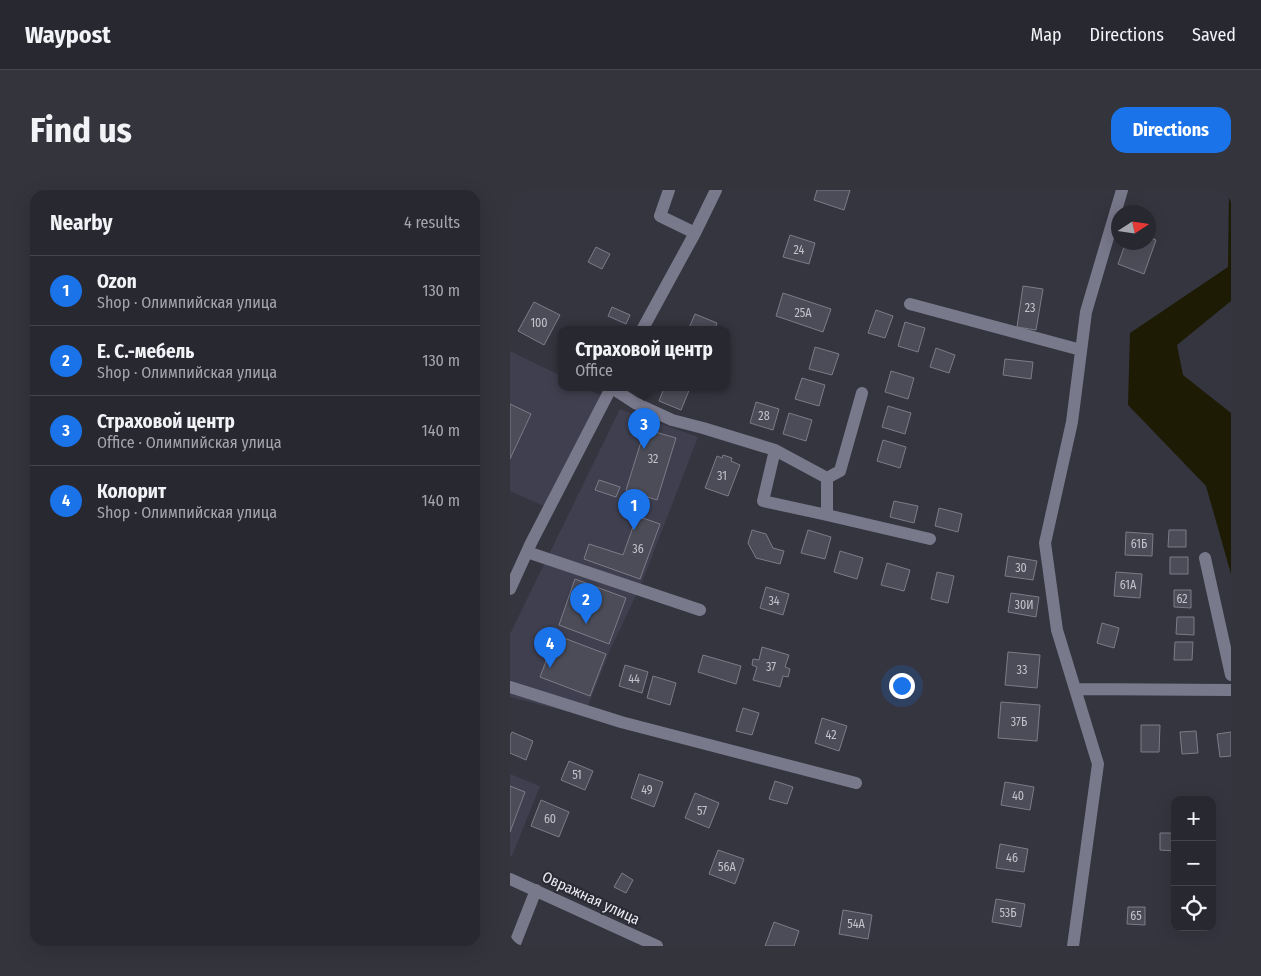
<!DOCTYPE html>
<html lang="en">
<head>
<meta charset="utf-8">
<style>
  body { margin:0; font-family:"Fira Sans Condensed",sans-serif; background:#34343c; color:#f1f3f6 }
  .controls { position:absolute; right:15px; bottom:15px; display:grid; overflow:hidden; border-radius:10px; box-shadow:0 5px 20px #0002 }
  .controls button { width:45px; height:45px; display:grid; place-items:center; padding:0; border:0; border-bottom:1px solid #44444c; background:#282830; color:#f1f3f6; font:25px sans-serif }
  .compass { position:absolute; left:601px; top:15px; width:45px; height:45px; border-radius:50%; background:#282830; box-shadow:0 5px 20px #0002; rotate:78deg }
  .you { position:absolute; left:391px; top:495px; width:18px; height:18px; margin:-12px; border:4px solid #fff; border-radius:50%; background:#1a73e8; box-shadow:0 0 0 8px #1a73e833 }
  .badge { display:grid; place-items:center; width:32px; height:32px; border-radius:50%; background:#1a73e8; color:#fff; font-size:16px; font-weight:700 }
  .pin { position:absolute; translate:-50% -41px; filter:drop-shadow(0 1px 2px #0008) }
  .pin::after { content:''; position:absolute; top:26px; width:18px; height:15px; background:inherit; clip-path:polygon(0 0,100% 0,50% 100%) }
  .popup { position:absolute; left:48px; top:136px; width:172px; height:65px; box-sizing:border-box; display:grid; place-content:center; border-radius:10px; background:#282830; filter:drop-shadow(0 1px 4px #0005); font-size:16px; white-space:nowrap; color:#a5a6ab }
  .popup b { font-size:19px; color:#f1f3f6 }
  .popup::after { content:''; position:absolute; left:50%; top:100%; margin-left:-10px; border:10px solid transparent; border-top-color:#282830 }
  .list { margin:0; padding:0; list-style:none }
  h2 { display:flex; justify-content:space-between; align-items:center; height:65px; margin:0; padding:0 20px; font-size:21px }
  h2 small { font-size:16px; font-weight:400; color:#a5a6ab }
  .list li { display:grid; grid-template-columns:32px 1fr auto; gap:15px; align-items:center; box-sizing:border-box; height:70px; padding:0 20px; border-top:1px solid #44444c }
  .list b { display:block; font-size:19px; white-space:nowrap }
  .list p { margin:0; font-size:16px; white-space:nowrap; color:#a5a6ab }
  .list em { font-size:16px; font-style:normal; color:#a5a6ab }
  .icon { flex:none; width:28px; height:28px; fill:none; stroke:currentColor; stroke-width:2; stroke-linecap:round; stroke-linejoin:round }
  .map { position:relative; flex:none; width:721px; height:756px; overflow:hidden; border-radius:15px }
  header { display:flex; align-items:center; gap:30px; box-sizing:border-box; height:70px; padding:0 25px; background:#282830; border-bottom:1px solid #44444c }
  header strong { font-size:24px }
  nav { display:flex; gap:28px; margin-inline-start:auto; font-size:18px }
  .intro { display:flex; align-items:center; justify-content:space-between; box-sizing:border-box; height:120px; padding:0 30px }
  h1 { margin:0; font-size:35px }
  .button { padding:12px 22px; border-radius:15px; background:#1a73e8; color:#fff; font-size:18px; font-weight:700 }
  main { display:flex; gap:30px; padding:0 30px }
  aside { flex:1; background:#282830; border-radius:15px; box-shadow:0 5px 20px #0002 }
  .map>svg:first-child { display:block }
  .built { fill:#403f4f }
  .water { fill:#1e1b04 }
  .building { fill:#4c4c58; stroke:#7c7c89 }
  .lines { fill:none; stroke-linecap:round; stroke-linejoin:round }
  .minor { stroke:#79798c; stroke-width:12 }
  .labels { text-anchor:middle; stroke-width:4.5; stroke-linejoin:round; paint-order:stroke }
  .number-label { font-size:12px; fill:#c3c3cc }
  .street-label { font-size:15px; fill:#ebebf3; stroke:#2b2b36 }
</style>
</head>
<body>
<header>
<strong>Waypost</strong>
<nav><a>Map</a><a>Directions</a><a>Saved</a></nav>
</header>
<div class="intro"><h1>Find us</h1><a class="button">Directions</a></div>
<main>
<aside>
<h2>Nearby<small>4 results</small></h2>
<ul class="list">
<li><span class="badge">1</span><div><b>Ozon</b><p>Shop · Олимпийская улица</p></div><em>130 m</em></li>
<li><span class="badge">2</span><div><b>Е. С.-мебель</b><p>Shop · Олимпийская улица</p></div><em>130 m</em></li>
<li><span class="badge">3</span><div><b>Страховой центр</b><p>Office · Олимпийская улица</p></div><em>140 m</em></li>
<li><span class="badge">4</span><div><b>Колорит</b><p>Shop · Олимпийская улица</p></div><em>140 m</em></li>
</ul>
</aside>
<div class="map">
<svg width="721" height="756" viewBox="0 0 721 756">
  <rect width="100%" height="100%" fill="#353540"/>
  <path class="built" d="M0 161 51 186 52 198H75L92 206 34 316 0 301Z
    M110 219 188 247 131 395 100 460 74 526 0 507V444Z
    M0 584 30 596 2 666H0Z"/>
  <path class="water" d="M719 0H721V111L667 155 673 185 721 223V384L696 296 618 215 620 143 718 77Z"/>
  <path class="building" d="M307 0H340L334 20 304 10Z
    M280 45 305 53 299 74 273 67Z
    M638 47 646 50 634 84 608 74 616 52H638Z
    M86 57 100 64 92 79 78 72Z
    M513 96 533 99 526 140 507 137Z
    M273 103 321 119 313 142 266 126Z
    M24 112 50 125 34 155 8 141Z
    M102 117 120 125 116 134 98 126Z
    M366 120 383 126 375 148 358 143Z
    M185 124 207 133 204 140H178Z
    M395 132 415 138 408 162 388 156Z
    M305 157 329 164 322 185 299 179Z
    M426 158 445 165 439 183 420 177Z
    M495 169 523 172 521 189 493 185Z
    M381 181 404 188 398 209 375 202Z
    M292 188 315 195 309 216 285 209Z
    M154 198H180L171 220 149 211Z
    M246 212 269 219 263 240 240 233Z
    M0 214 21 224 0 269Z
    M378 216 401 223 395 244 372 237Z
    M279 223 302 230 296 251 273 244Z
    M135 239 166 248 147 310 116 300Z
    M373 250 396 257 390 278 367 271Z
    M213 265 222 268 221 271 230 275 218 306 195 298 207 266 212 268Z
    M89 290 110 297 106 307 85 300Z
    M384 311 408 316 404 333 380 327Z
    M429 318 452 324 448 342 425 336Z
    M127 326 150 334 130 389 74 369 79 354 113 365Z
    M242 340 256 344 263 358 274 361 270 374 246 368 238 353Z
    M298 340 321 347 315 369 291 363Z
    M659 340H676V357H658Z
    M616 342 643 344 642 366 615 365Z
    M330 361 353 368 347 389 324 382Z
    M498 366 527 371 523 390 495 386Z
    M660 367H678V384H660Z
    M377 373 400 380 394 401 371 395Z
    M427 382 444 386 438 413 421 409Z
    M606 382 632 384 630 408 604 406Z
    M65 389 116 408 99 454 49 435Z
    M256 397 279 404 273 425 250 418Z
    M664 400H681V418L664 417Z
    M501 403 529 407 526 427 498 422Z
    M667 427H684V445L666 444Z
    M592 433 609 438 604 458 587 453Z
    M46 445 96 464 80 506 30 487Z
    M665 452H683L682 470H664Z
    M252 457 279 465 275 477 280 479 278 487 273 486 270 497 243 490 247 477 242 475 243 469 249 470Z
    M498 462 530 465 527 498 495 495Z
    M193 465 231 476 226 494 188 482Z
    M115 475 138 482 132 503 109 496Z
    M143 486 166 493 160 515 137 508Z
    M491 512 530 515 527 551 488 548Z
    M233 518 249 523 242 545 226 541Z
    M312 528 337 536 329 561 305 553Z
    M631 535H650L649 562H631Z
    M686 541 688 563 672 564 670 542Z
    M2 542 23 551 16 570 0 563V546Z
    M721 542V566L710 567 707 544Z
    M59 571 83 581 75 600 51 590Z
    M129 584 153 592 144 617 121 608Z
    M265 591 283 597 277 614 259 609Z
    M495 592 524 597 520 620 491 615Z
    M0 596 15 602 0 642Z
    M185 603 209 613 199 638 175 628Z
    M31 610 59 622 49 647 21 636Z
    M650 643H665V661L650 660Z
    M490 654 518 659 514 682 486 678Z
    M208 660 234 669 225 694 199 684Z
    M112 683 123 690 116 703 104 697Z
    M486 709 515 714 511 737 482 732Z
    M618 717H635V735L617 734Z
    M333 720 362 725 358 749 329 744Z
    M264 732 289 741 284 756H255Z"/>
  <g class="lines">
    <path class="minor" d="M159 0 150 26 185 43
      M400 114 571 160
      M132 140 185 43 206 0
      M102 198 125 213 162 230 193 238 265 260 317 288 330 281 352 203
      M265 260 253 311 317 325
      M317 288V325L420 349
      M17 362 190 420
      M695 368 721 485
      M0 399 21 353 101 198
      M0 497 111 532 346 593
      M565 499 721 500
      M0 689 147 756
      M4 756 26 700
      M563 756 588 574 547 440 535 353 562 232 576 122 612 0"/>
  </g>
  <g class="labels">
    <g class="number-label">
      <text x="289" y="64">24</text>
      <text x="520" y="122">23</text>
      <text x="293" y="127">25А</text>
      <text x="29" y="137">100</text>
      <text x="254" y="230">28</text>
      <text x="143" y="273">32</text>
      <text x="212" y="290">31</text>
      <text x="629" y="358">61Б</text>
      <text x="128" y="363">36</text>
      <text x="511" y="382">30</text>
      <text x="618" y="399">61А</text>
      <text x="672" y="413">62</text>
      <text x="264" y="415">34</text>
      <text x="514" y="419">30И</text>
      <text x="261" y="481">37</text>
      <text x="512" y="484">33</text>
      <text x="124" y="493">44</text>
      <text x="509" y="536">37Б</text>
      <text x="321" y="549">42</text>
      <text x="67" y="589">51</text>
      <text x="137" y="604">49</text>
      <text x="508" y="610">40</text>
      <text x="192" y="625">57</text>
      <text x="40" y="633">60</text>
      <text x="502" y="672">46</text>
      <text x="217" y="681">56А</text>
      <text x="498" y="727">53Б</text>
      <text x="626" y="730">65</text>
      <text x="346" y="738">54А</text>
    </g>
    <g class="street-label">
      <text transform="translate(81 708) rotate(25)" y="5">Овражная улица</text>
    </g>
  </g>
</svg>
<div class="controls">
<button>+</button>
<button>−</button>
<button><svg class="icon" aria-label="locate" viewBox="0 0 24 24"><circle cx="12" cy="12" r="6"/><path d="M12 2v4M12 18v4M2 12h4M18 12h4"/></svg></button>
</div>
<svg class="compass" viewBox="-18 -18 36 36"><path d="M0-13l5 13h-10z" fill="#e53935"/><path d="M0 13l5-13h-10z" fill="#a5a6ab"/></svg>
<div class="you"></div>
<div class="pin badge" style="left:124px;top:340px">1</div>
<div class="pin badge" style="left:76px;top:434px">2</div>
<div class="pin badge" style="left:134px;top:259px">3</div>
<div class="popup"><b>Страховой центр</b>Office</div>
<div class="pin badge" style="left:40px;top:478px">4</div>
</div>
</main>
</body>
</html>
